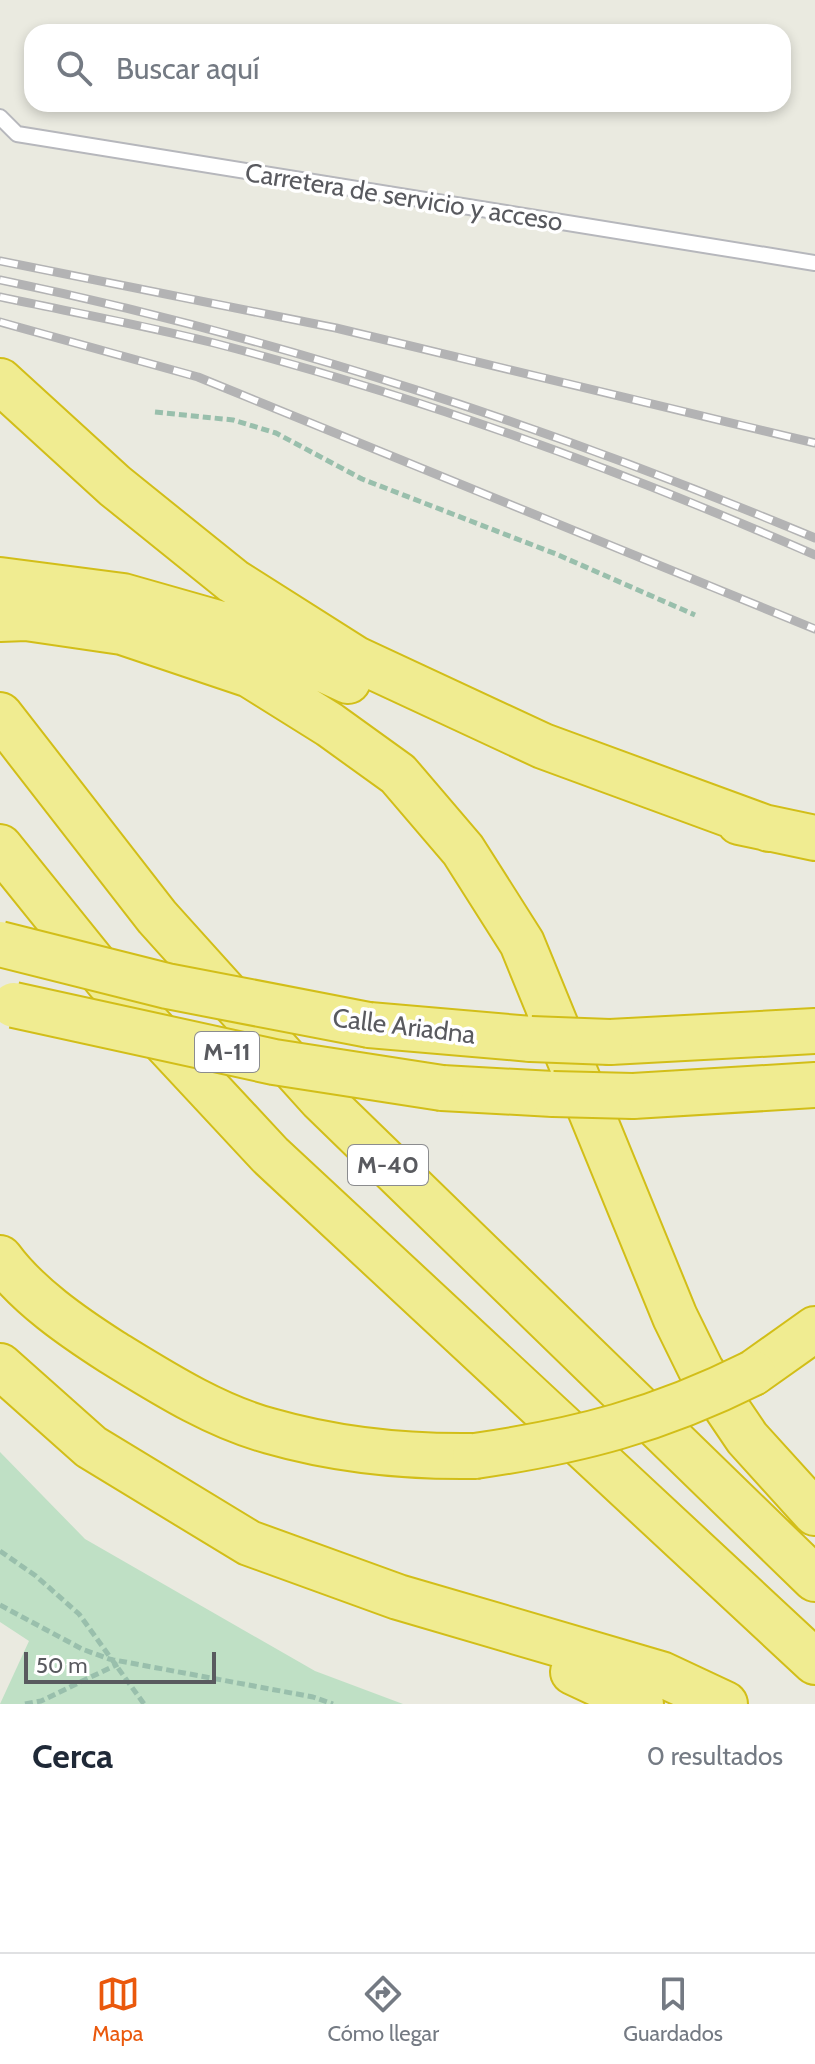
<!DOCTYPE html>
<html lang="es">
<head>
<meta charset="utf-8">
<style>
  body { margin:0; font-family:Cabin,sans-serif; background:#f2f2f3; color:#1f2937 }
  .scale { position:absolute; left:24px; bottom:20px; width:192px; box-sizing:border-box; padding-left:8px; border:4px solid #595a5f; border-top:0; font-size:22px; line-height:28px; white-space:nowrap; color:#595a5f; -webkit-text-stroke:6px #fff; paint-order:stroke }
  .list { margin:0; padding:0; list-style:none }
  h2 { display:flex; justify-content:space-between; align-items:center; height:104px; margin:0; padding:0 32px; font-size:34px }
  h2 small { font-size:26px; font-weight:400; color:#747a83 }
  .icon { flex:none; width:44px; height:44px; fill:none; stroke:currentColor; stroke-width:2; stroke-linecap:round; stroke-linejoin:round }
  .map { position:relative; flex:none; width:815px; height:1704px; overflow:hidden }
  .search { position:absolute; background:#fff; box-shadow:0 4px 12px #0003; left:24px; right:24px; top:24px; height:88px; display:flex; align-items:center; gap:20px; box-sizing:border-box; padding:0 28px; border-radius:24px; color:#747a83; font-size:30px }
  .sheet { height:248px; background:#fff }
  nav { display:flex; justify-content:space-around; align-items:center; box-sizing:border-box; height:112px; border-top:2px solid #e0e1e3; background:#fff; font-size:22px; color:#747a83 }
  nav a { display:grid; justify-items:center; gap:4px }
  nav .on { color:#ea580c }
  .map>svg:first-child { display:block }
  .green { fill:#bfe0c5 }
  .lines { fill:none; stroke-linecap:round; stroke-linejoin:round }
  .service-casing { stroke:#b6b7bc; stroke-width:18 }
  .motorway-casing { stroke:#d2be18; stroke-width:48 }
  .path { stroke:#99bfac; stroke-width:5; stroke-dasharray:8 4; stroke-linecap:butt }
  .service { stroke:#fff; stroke-width:14 }
  .motorway { stroke:#f0ec91; stroke-width:44 }
  .rail-casing { stroke:#b3b3b4; stroke-width:9 }
  .rail { stroke:#fff; stroke-width:6; stroke-dasharray:18; stroke-linecap:butt }
  .motorway-bridge-casing { stroke:#d2be18; stroke-width:48; stroke-linecap:butt }
  .motorway-bridge { stroke:#f0ec91; stroke-width:44 }
  .labels { text-anchor:middle; stroke-width:7; stroke-linejoin:round; paint-order:stroke }
  .shield { fill:#fff; stroke:#8b8c8f; stroke-width:2 }
  .shield-label { font-size:24px; font-weight:bold; fill:#595a5f }
  .street-label { font-size:26px; fill:#595a5f; stroke:#fff }
</style>
</head>
<body>
<div class="map">
<svg width="815" height="1704" viewBox="0 0 815 1704">
  <rect width="100%" height="100%" fill="#eaeae0"/>
  <path class="green" d="M0 1452 85 1539 315 1671 403 1704H0L29 1641 0 1622Z"/>
  <g class="lines">
    <g class="service-casing">
      <path id="service" d="M0 117 17 134 815 263"/>
    </g>
    <g class="motorway-casing">
      <path id="motorway" d="M0 381 115 486 233 581 356 659 543 746 769 829
        M0 580 123 596 232 627 348 681
        M0 619 26 618 122 632 250 675 330 725 398 774 463 850 522 943 675 1317 701 1370 747 1438 815 1513
        M0 715 157 917 321 1099 815 1579
        M739 822 815 838
        M0 847 108 981 270 1155 815 1662
        M369 1025 531 1039
        M610 1042 815 1031
        M442 1088 553 1094
        M633 1096 815 1085
        M0 1258C28 1296 73 1327 112 1352 161 1382 214 1416 270 1431 336 1450 406 1457 475 1456
        M0 1366 91 1447 249 1543 398 1597 661 1674 725 1704
        M753 1373 815 1329
        M573 1672 641 1704"/>
    </g>
    <path class="path" d="M155 412 233 420 276 433 362 479 556 554 695 615
      M0 1551 36 1576 79 1614 144 1704
      M0 1605 82 1649 109 1659 313 1697 333 1704
      M25 1704 41 1701 118 1664"/>
    <use href="#service" class="service"/>
    <use href="#motorway" class="motorway"/>
    <g class="rail-casing">
      <path id="rail" d="M0 261 336 328 815 443
        M0 280C282 338 549 427 815 538
        M0 297C71 312 143 325 214 343 418 396 621 470 815 555
        M0 322 198 377 815 629"/>
    </g>
    <use href="#rail" class="rail"/>
    <g class="motorway-bridge-casing">
      <path id="motorway-bridge" d="M0 944 167 986 369 1025
        M14 1005 274 1062 442 1088
        M531 1039 610 1042
        M553 1094 633 1096
        M475 1456C579 1441 659 1420 753 1373"/>
    </g>
    <use href="#motorway-bridge" class="motorway-bridge"/>
  </g>
  <g class="labels">
    <g class="shield">
      <rect x="195" y="1032" width="64" height="40" rx="6"/>
      <rect x="348" y="1145" width="80" height="40" rx="6"/>
    </g>
    <g class="shield-label">
      <text x="227" y="1060">M-11</text>
      <text x="388" y="1173">M-40</text>
    </g>
    <g class="street-label">
      <text transform="translate(404 197) rotate(9)" y="9">Carretera de servicio y acceso</text>
      <text transform="translate(404 1026) rotate(7)" y="9">Calle Ariadna</text>
    </g>
  </g>
</svg>
<div class="scale">50 m</div>
<div class="search"><svg class="icon" aria-label="search" viewBox="0 0 24 24"><circle cx="10" cy="10" r="6"/><path d="M15 15l6 6"/></svg>Buscar aquí</div>
</div>
<section class="sheet">
<h2>Cerca<small>0 resultados</small></h2>
<ul class="list">
</ul>
</section>
<nav>
<a class="on"><svg class="icon" aria-label="map" viewBox="0 0 24 24"><path d="M3 6l6-2 6 2 6-2v14l-6 2-6-2-6 2zM9 4v14M15 6v14"/></svg>Mapa</a>
<a><svg class="icon" aria-label="directions" viewBox="0 0 24 24"><path d="M12 3l9 9-9 9-9-9zM9 14v-3h6M13 9l2 2-2 2"/></svg>Cómo llegar</a>
<a><svg class="icon" aria-label="saved" viewBox="0 0 24 24"><path d="M7 4h10v16l-5-4-5 4z"/></svg>Guardados</a>
</nav>
</body>
</html>
